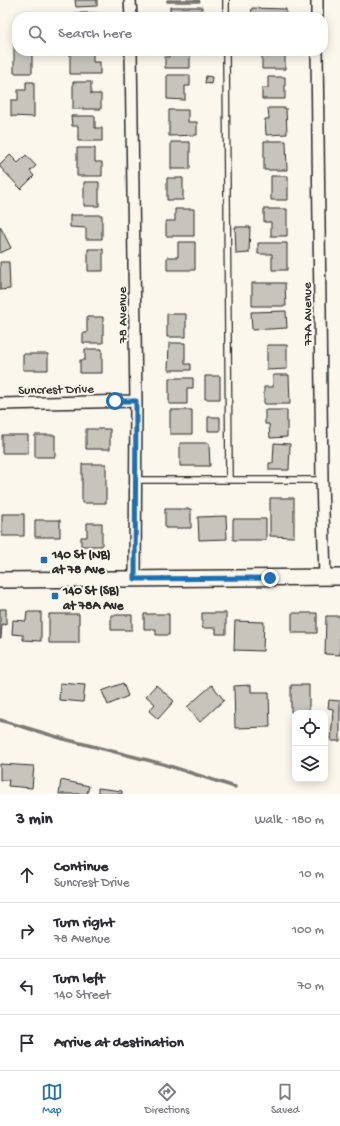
<!DOCTYPE html>
<html lang="en">
<head>
<meta charset="utf-8">
<style>
  body { margin:0; font-family:"Gochi Hand",sans-serif; background:#f2f2f3; color:#2b2b33 }
  .controls { position:absolute; right:12px; bottom:12px; display:grid; overflow:hidden; border-radius:8px; box-shadow:0 2px 10px #0003 }
  .controls button { width:36px; height:36px; display:grid; place-items:center; padding:0; border:0; border-bottom:1px solid #e1e1e2; background:#fff; color:#2b2b33; font:20px sans-serif }
  .stop { position:absolute; width:12px; height:12px; margin:-9px; border:3px solid #1f6fb2; border-radius:50%; background:#fff }
  .stop.end { background:#1f6fb2; border-color:#fff; box-shadow:0 1px 4px #0008 }
  .list { margin:0; padding:0; list-style:none }
  h2 { display:flex; justify-content:space-between; align-items:center; height:52px; margin:0; padding:0 16px; font-size:17px }
  h2 small { font-size:13px; font-weight:400; color:#7c7c81 }
  .list li { display:grid; grid-template-columns:26px 1fr auto; gap:12px; align-items:center; box-sizing:border-box; height:56px; padding:0 16px; border-top:1px solid #e1e1e2 }
  .list b { display:block; font-size:15px; white-space:nowrap }
  .list p { margin:0; font-size:13px; white-space:nowrap; color:#7c7c81 }
  .list em { font-size:13px; font-style:normal; color:#7c7c81 }
  .icon { flex:none; width:22px; height:22px; fill:none; stroke:currentColor; stroke-width:2; stroke-linecap:round; stroke-linejoin:round }
  .map { position:relative; flex:none; width:340px; height:794px; overflow:hidden }
  .search { position:absolute; background:#fff; box-shadow:0 2px 10px #0003; left:12px; right:12px; top:12px; height:44px; display:flex; align-items:center; gap:10px; box-sizing:border-box; padding:0 14px; border-radius:16px; color:#7c7c81; font-size:15px }
  .sheet { height:276px; background:#fff }
  nav { display:flex; justify-content:space-around; align-items:center; box-sizing:border-box; height:56px; border-top:1px solid #e1e1e2; background:#fff; font-size:11px; color:#7c7c81 }
  nav a { display:grid; justify-items:center; gap:2px }
  nav .on { color:#1f6fb2 }
  .map>svg:first-child { display:block }
  .lines { fill:none; stroke-linecap:round; stroke-linejoin:round }
  .stream { stroke:#7b7a75; stroke-width:3.5 }
  .building { fill:#c7c4bc; stroke:#2b2b2b }
  .lane-casing { stroke:#2b2b2b; stroke-width:8 }
  .street-casing { stroke:#2b2b2b; stroke-width:14 }
  .secondary-casing { stroke:#2b2b2b; stroke-width:18 }
  .lane { stroke:#fbf7ec; stroke-width:5.5 }
  .street { stroke:#fbf7ec; stroke-width:11 }
  .secondary { stroke:#fbf7ec; stroke-width:15 }
  .route { stroke:#1f6fb2; stroke-width:5 }
  .poi-dot { fill:#1f6fb2; stroke:#fbf7ec; stroke-width:1.5 }
  .labels { text-anchor:middle; stroke-width:4; stroke-linejoin:round; paint-order:stroke }
  .street-label { font-size:13px; fill:#2b2b2b; stroke:#fbf7ec }
  .poi-label { font-size:13px; font-weight:bold; fill:#2b2b2b; stroke:#fbf7ec; text-anchor:start }
</style>
</head>
<body>
<div class="map">
<svg width="340" height="794" viewBox="0 0 340 794">
  <rect width="100%" height="100%" fill="#fbf7ec"/>
  <filter id="ink" filterUnits="userSpaceOnUse"><feTurbulence type="fractalNoise" baseFrequency=".025" numOctaves="2"/><feDisplacementMap in="SourceGraphic" scale="8" xChannelSelector="R" yChannelSelector="G"/><feConvolveMatrix kernelMatrix="1 2 1 2 8 2 1 2 1" color-interpolation-filters="sRGB"/></filter>
  <g filter="url(#ink)">
    <g class="lines">
      <path class="stream" d="M0 720 64 739 163 764 235 787"/>
    </g>
    <path class="building" d="M75 0H97V6L76 7Z
      M167 0H199L200 2H167Z
      M170 7H202V17H170Z
      M252 8 286 9V17H251Z
      M74 13H97V17H74Z
      M14 32H17V51H32V73H14Z
      M70 51H93V62H100V74H70Z
      M169 51H190V68H165V57H169Z
      M262 51H285V69H262Z
      M167 75H190V86H185V100L167 99Z
      M206 76 212 77 211 84 205 83Z
      M268 77H285V99H262V88H268Z
      M26 82H34V117L11 116V100H18V90H26Z
      M73 82H91V94H101V109H73Z
      M268 108H286L287 134 266 135 265 119H269Z
      M169 110H188V122H197V135L169 136Z
      M71 116H95V128H102V141H78V126H72Z
      M264 141H286L287 170H264Z
      M171 142H190V169H171Z
      M77 148H95V162H102V176H77Z
      M10 155 18 163 26 155 36 166 30 171 34 176 21 189 0 167V165Z
      M271 176H288V200H271Z
      M167 178H183V200H167Z
      M84 182H99V206H84Z
      M175 209H194V236H166V221H175Z
      M264 209H287V236H271V222H264Z
      M70 215H102V239H86V228L70 227Z
      M0 226 11 248 0 253Z
      M235 227H250L249 253 236 254Z
      M178 242H195V270H167V257H178Z
      M258 243H287V270H272V254H258Z
      M88 249H103V271H88Z
      M0 262H9L10 289 0 290Z
      M252 283H285L286 306H252Z
      M286 311 287 328 252 330 251 312Z
      M167 314H186V337H167Z
      M87 317H103V343H83V333H87Z
      M169 343H185V364H191V370H168Z
      M267 345H287V369L267 370Z
      M85 349H102V373H80V360H85Z
      M23 354H48V370H23Z
      M273 375H289L290 404H264V387H273Z
      M205 376H220V399H205Z
      M169 378H193V388H187V404H169Z
      M170 410H192V434H170Z
      M265 410H287V437L270 438 269 424H265Z
      M208 417H220V431H208Z
      M86 429H110V449H86Z
      M2 435H28V453H2Z
      M35 435H55V457H35Z
      M180 443H209L210 466H180Z
      M274 443 290 444 289 470H269V463H273Z
      M82 464H106V503H82Z
      M270 498H294V537L270 536Z
      M165 509H191V528H165Z
      M2 514H24V536H2Z
      M226 516 227 539 199 540 198 517Z
      M233 519H266V540H233Z
      M35 520H60V537H35Z
      M87 523H102V546H81V537H87Z
      M0 609H6V625L2 624 1 638H0Z
      M27 612H41V641L23 640V635L12 634 13 620 26 621Z
      M202 613H226V634H216V628H202Z
      M292 613H317V633H292Z
      M49 614H79V643H49Z
      M144 614H169V635H156V629H144Z
      M111 615H132V630H111Z
      M326 616H340V655L325 654Z
      M235 621 264 622 263 651 234 650Z
      M60 683 85 685 83 702 59 700Z
      M123 683 128 696 108 705 102 691Z
      M156 685 174 701 158 719 149 711 155 704 146 696Z
      M212 685 224 700 200 722 187 707Z
      M251 685V692H269L270 727 235 728 234 686Z
      M291 685H309V712H291Z
      M329 700 340 701V741H331L333 709 328 708Z
      M0 764 34 766 32 788 8 786 9 780H0Z
      M61 780 89 786 87 794H59Z
      M98 788 122 791V794H98Z"/>
    <g class="lines">
      <g class="lane-casing">
        <path id="lane" d="M226 0V17
          M226 51 229 480
          M136 480H322"/>
      </g>
      <g class="street-casing">
        <path id="street" d="M130 0 131 17
          M317 0V17
          M131 51 136 401 135 579
          M317 51 322 480 325 577
          M0 404 136 401"/>
      </g>
      <g class="secondary-casing">
        <path id="secondary" d="M0 580 340 577"/>
      </g>
      <use href="#lane" class="lane"/>
      <use href="#street" class="street"/>
      <use href="#secondary" class="secondary"/>
    </g>
  </g>
  <g class="lines" filter="url(#ink)">
    <path class="route" d="M115 401H136L135 579 270 578"/>
  </g>
  <g class="poi-dot">
    <rect x="40" y="556" width="8" height="8" rx="2"/>
    <rect x="51" y="592" width="8" height="8" rx="2"/>
  </g>
  <g class="labels">
    <g class="street-label">
      <text transform="translate(306 314) rotate(-91)" y="5">77A Avenue</text>
      <text transform="translate(121 315) rotate(-91)" y="5">78 Avenue</text>
      <text transform="translate(56 388) rotate(-1)" y="5">Suncrest Drive</text>
    </g>
    <g class="poi-label">
      <text x="52" y="558">140 St (NB)<tspan x="52" dy="15">at 78 Ave</tspan></text>
      <text x="63" y="594">140 St (SB)<tspan x="63" dy="15">at 78A Ave</tspan></text>
    </g>
  </g>
</svg>
<div class="controls">
<button><svg class="icon" aria-label="locate" viewBox="0 0 24 24"><circle cx="12" cy="12" r="6"/><path d="M12 2v4M12 18v4M2 12h4M18 12h4"/></svg></button>
<button><svg class="icon" aria-label="layers" viewBox="0 0 24 24"><path d="M12 4l9 5-9 5-9-5zM3 14l9 5 9-5"/></svg></button>
</div>
<div class="stop" style="left:115px;top:401px"></div>
<div class="stop end" style="left:270px;top:578px"></div>
<div class="search"><svg class="icon" aria-label="search" viewBox="0 0 24 24"><circle cx="10" cy="10" r="6"/><path d="M15 15l6 6"/></svg>Search here</div>
</div>
<section class="sheet">
<h2>3 min<small>Walk · 180 m</small></h2>
<ul class="list">
<li><svg class="icon" aria-label="ahead" viewBox="0 0 24 24"><path d="M12 20V5M6 11l6-6 6 6"/></svg><div><b>Continue</b><p>Suncrest Drive</p></div><em>10 m</em></li>
<li><svg class="icon" aria-label="right" viewBox="0 0 24 24"><path d="M7 20v-9h11M14 6l5 5-5 5"/></svg><div><b>Turn right</b><p>78 Avenue</p></div><em>100 m</em></li>
<li><svg class="icon" aria-label="left" viewBox="0 0 24 24"><path d="M17 20v-9H6M10 6l-5 5 5 5"/></svg><div><b>Turn left</b><p>140 Street</p></div><em>70 m</em></li>
<li><svg class="icon" aria-label="arrive" viewBox="0 0 24 24"><path d="M6 21V4h12l-3 4 3 4H6"/></svg><div><b>Arrive at destination</b></div></li>
</ul>
</section>
<nav>
<a class="on"><svg class="icon" aria-label="map" viewBox="0 0 24 24"><path d="M3 6l6-2 6 2 6-2v14l-6 2-6-2-6 2zM9 4v14M15 6v14"/></svg>Map</a>
<a><svg class="icon" aria-label="directions" viewBox="0 0 24 24"><path d="M12 3l9 9-9 9-9-9zM9 14v-3h6M13 9l2 2-2 2"/></svg>Directions</a>
<a><svg class="icon" aria-label="saved" viewBox="0 0 24 24"><path d="M7 4h10v16l-5-4-5 4z"/></svg>Saved</a>
</nav>
</body>
</html>
